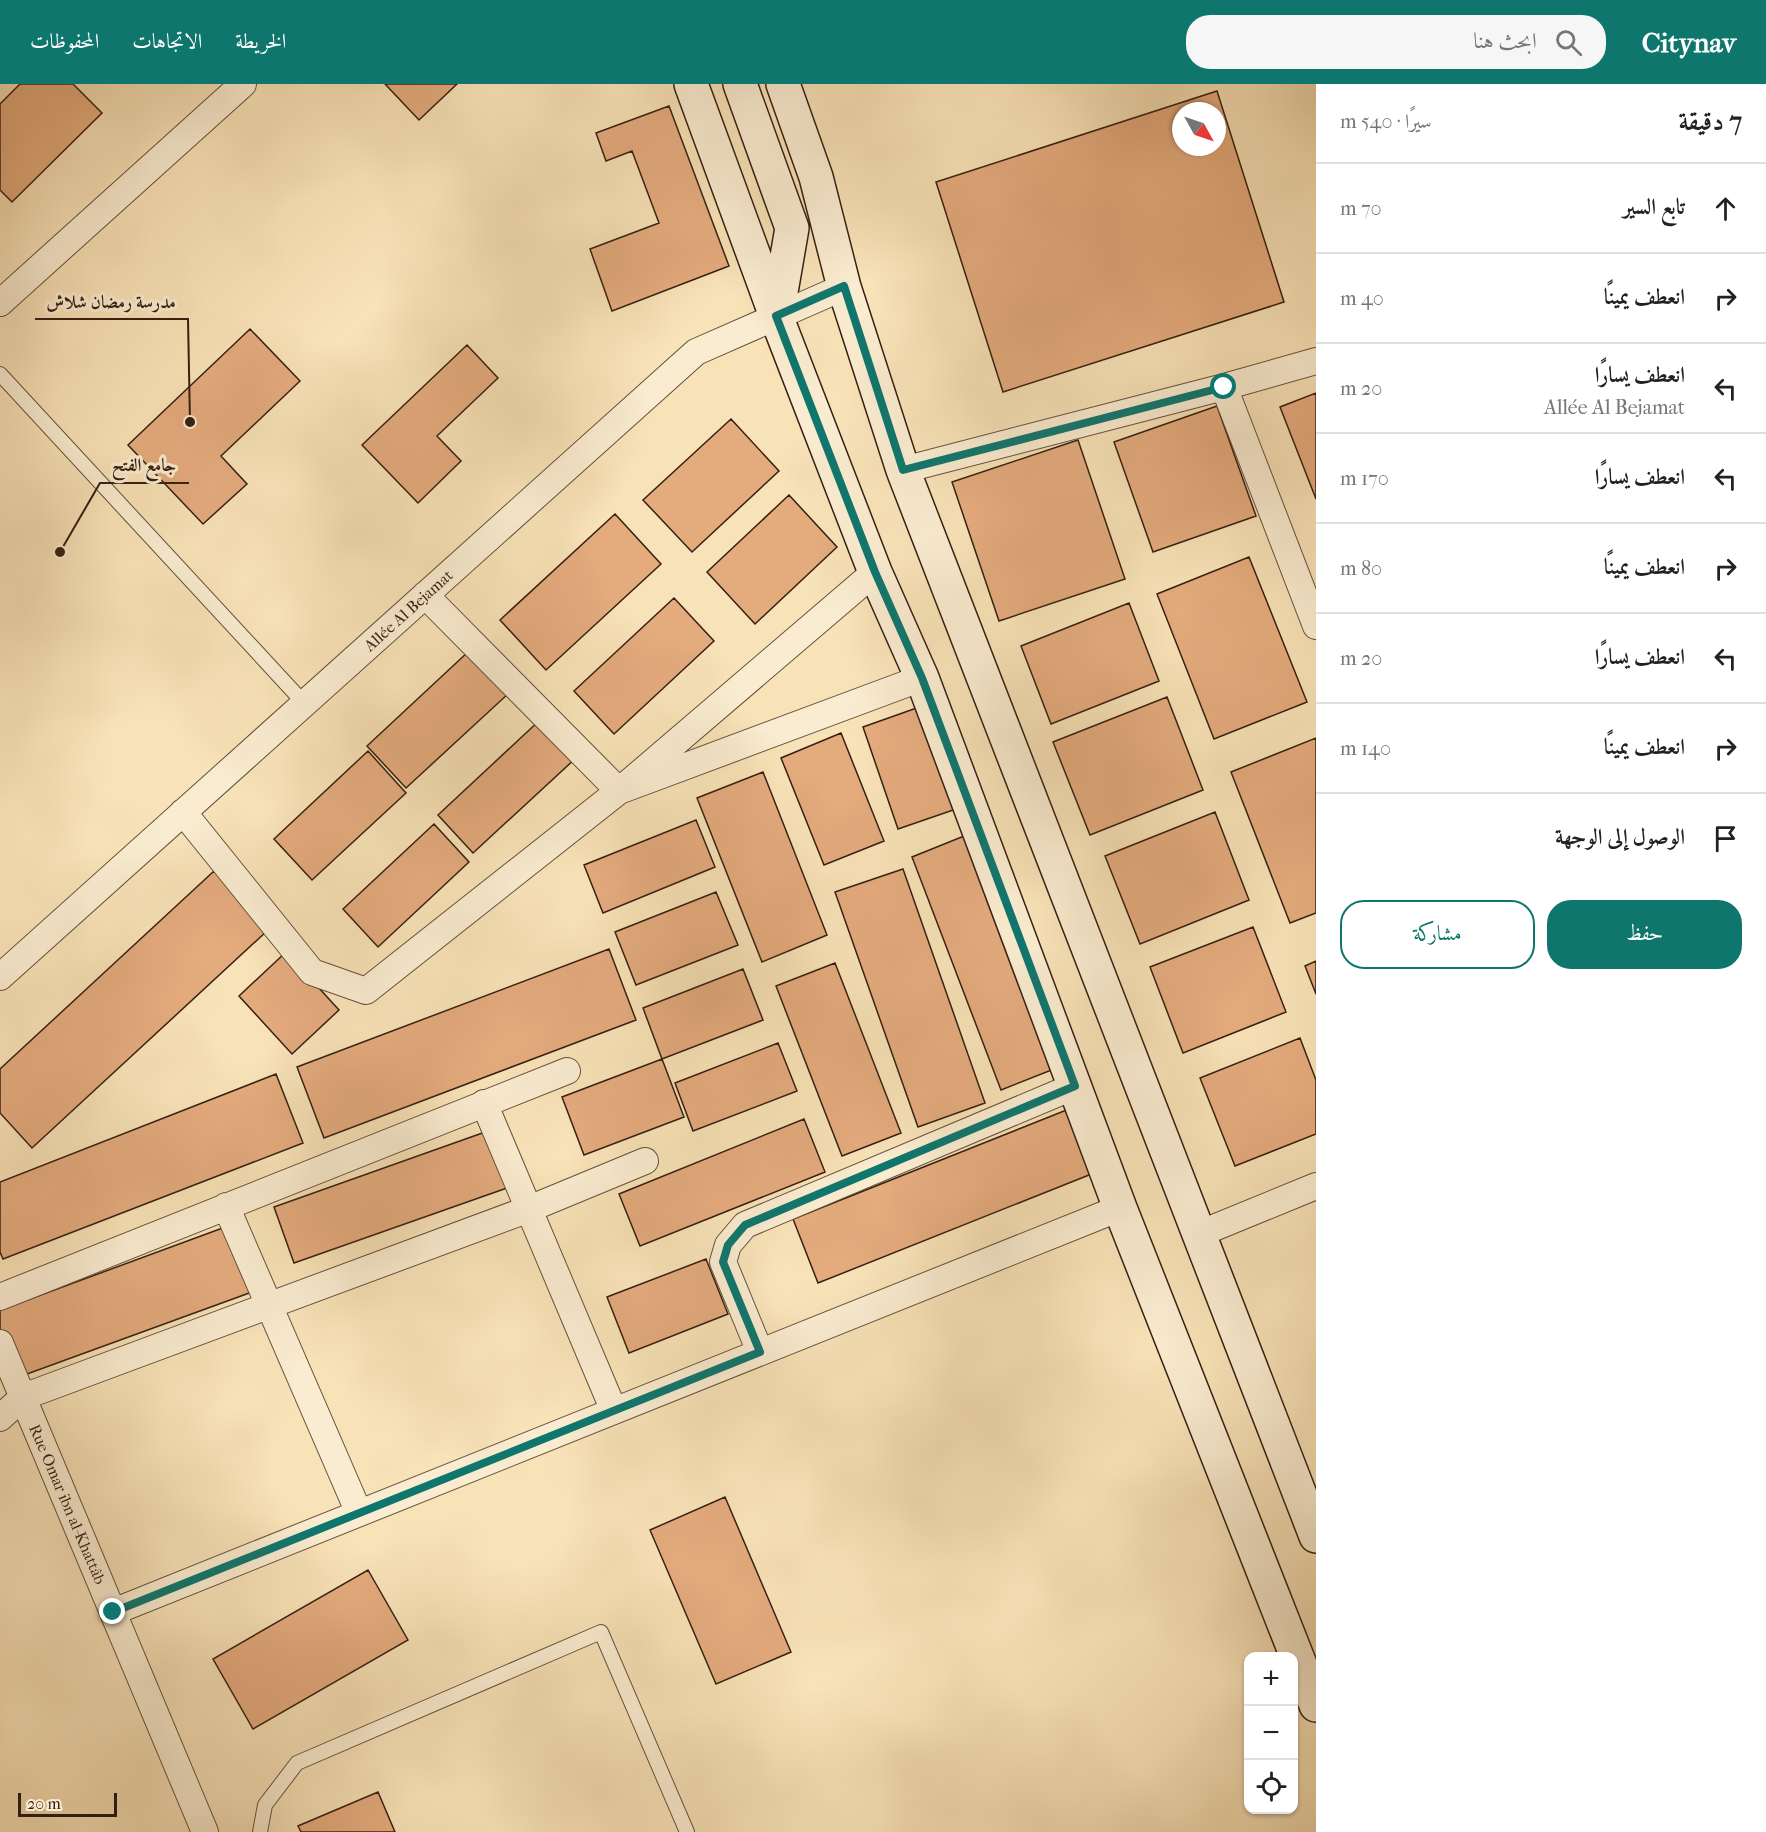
<!DOCTYPE html>
<html lang="ar">
<head>
<meta charset="utf-8">
<style>
  body { margin:0; font-family:"IM FELL French Canon",Amiri,serif; background:#f6f6f6; color:#222; direction:rtl }
  .controls { position:absolute; right:18px; bottom:18px; display:grid; overflow:hidden; border-radius:12px; box-shadow:0 2px 4px #0004 }
  .controls button { width:54px; height:54px; display:grid; place-items:center; padding:0; border:0; border-bottom:2px solid #e0e0e0; background:#fff; color:#222; font:30px sans-serif }
  .compass { position:absolute; left:1172px; top:18px; width:54px; height:54px; border-radius:50%; background:#fff; box-shadow:0 2px 4px #0004; rotate:130deg }
  .scale { position:absolute; left:18px; bottom:15px; width:99px; box-sizing:border-box; padding-left:6px; border:3px solid #361f12; border-top:0; font-size:16px; line-height:21px; white-space:nowrap; color:#361f12; -webkit-text-stroke:4px #faecd0; paint-order:stroke }
  .stop { position:absolute; width:18px; height:18px; margin:-14px; border:4px solid #0f766e; border-radius:50%; background:#fff }
  .stop.end { background:#0f766e; border-color:#fff; box-shadow:0 2px 6px #0008 }
  .list { margin:0; padding:0; list-style:none }
  h2 { display:flex; justify-content:space-between; align-items:center; height:78px; margin:0; padding:0 24px; font-size:26px }
  h2 small { font-size:20px; font-weight:400; color:#767676 }
  .list li { display:grid; grid-template-columns:39px 1fr auto; gap:18px; align-items:center; box-sizing:border-box; height:90px; padding:0 24px; border-top:2px solid #e0e0e0 }
  .list b { display:block; font-size:22px; white-space:nowrap }
  .list p { margin:0; font-size:20px; white-space:nowrap; color:#767676 }
  .list em { font-size:20px; font-style:normal; color:#767676 }
  .actions { display:flex; gap:12px; padding:18px 24px }
  .actions a { flex:1; padding:14px 0; border:2px solid #0f766e; border-radius:24px; text-align:center; font-size:21px; color:#0f766e }
  .actions .main { background:#0f766e; color:#fff }
  .icon { flex:none; width:33px; height:33px; fill:none; stroke:currentColor; stroke-width:2; stroke-linecap:round; stroke-linejoin:round }
  .map { position:relative; flex:none; width:1316px; height:1748px; overflow:hidden; direction:ltr }
  header { display:flex; align-items:center; gap:36px; box-sizing:border-box; height:84px; padding:0 30px; background:#0f766e; color:#fff }
  header strong { font-size:28px }
  nav { display:flex; gap:33px; margin-inline-start:auto; font-size:21px }
  .search { width:420px; height:54px; background:#f6f6f6; display:flex; align-items:center; gap:15px; box-sizing:border-box; padding:0 21px; border-radius:24px; color:#767676; font-size:22px }
  main { display:flex }
  aside { flex:1; background:#fff }
  .map>svg:first-child { display:block }
  .building { fill:#e4ab7d; stroke:#361f12; stroke-width:1.5; fill-rule:evenodd }
  .lines { fill:none; stroke-linecap:round; stroke-linejoin:round }
  .lane-casing { stroke:#66503b; stroke-width:16 }
  .street-casing { stroke:#66503b; stroke-width:28 }
  .secondary-casing { stroke:#361f12; stroke-width:36 }
  .lane { stroke:#faecd0; stroke-width:14 }
  .street { stroke:#faecd0; stroke-width:26 }
  .secondary { stroke:#faecd0; stroke-width:33 }
  .route { stroke:#0f766e; stroke-width:8 }
  .labels { text-anchor:middle; stroke-width:6; stroke-linejoin:round; paint-order:stroke }
  .street-label { font-size:16px; fill:#361f12; stroke:#faecd0 }
  .leader { fill:none; stroke:#361f12; stroke-width:2 }
  .callout-dot { fill:#361f12; stroke:#faecd0; stroke-width:2 }
  .callout-label { font-size:18px; text-anchor:middle; font-weight:bold; fill:#361f12; stroke:#faecd0; stroke-width:6; stroke-linejoin:round; paint-order:stroke }
</style>
</head>
<body>
<header>
<strong>Citynav</strong>
<div class="search"><svg class="icon" aria-label="search" viewBox="0 0 24 24"><circle cx="10" cy="10" r="6"/><path d="M15 15l6 6"/></svg>ابحث هنا</div>
<nav><a>الخريطة</a><a>الاتجاهات</a><a>المحفوظات</a></nav>
</header>
<main>
<aside>
<h2>7 دقيقة<small>سيرًا · 540 m</small></h2>
<ul class="list">
<li><svg class="icon" aria-label="ahead" viewBox="0 0 24 24"><path d="M12 20V5M6 11l6-6 6 6"/></svg><div><b>تابع السير</b></div><em>70 m</em></li>
<li><svg class="icon" aria-label="right" viewBox="0 0 24 24"><path d="M7 20v-9h11M14 6l5 5-5 5"/></svg><div><b>انعطف يمينًا</b></div><em>40 m</em></li>
<li><svg class="icon" aria-label="left" viewBox="0 0 24 24"><path d="M17 20v-9H6M10 6l-5 5 5 5"/></svg><div><b>انعطف يسارًا</b><p>Allée Al Bejamat</p></div><em>20 m</em></li>
<li><svg class="icon" aria-label="left" viewBox="0 0 24 24"><path d="M17 20v-9H6M10 6l-5 5 5 5"/></svg><div><b>انعطف يسارًا</b></div><em>170 m</em></li>
<li><svg class="icon" aria-label="right" viewBox="0 0 24 24"><path d="M7 20v-9h11M14 6l5 5-5 5"/></svg><div><b>انعطف يمينًا</b></div><em>80 m</em></li>
<li><svg class="icon" aria-label="left" viewBox="0 0 24 24"><path d="M17 20v-9H6M10 6l-5 5 5 5"/></svg><div><b>انعطف يسارًا</b></div><em>20 m</em></li>
<li><svg class="icon" aria-label="right" viewBox="0 0 24 24"><path d="M7 20v-9h11M14 6l5 5-5 5"/></svg><div><b>انعطف يمينًا</b></div><em>140 m</em></li>
<li><svg class="icon" aria-label="arrive" viewBox="0 0 24 24"><path d="M6 21V4h12l-3 4 3 4H6"/></svg><div><b>الوصول إلى الوجهة</b></div></li>
</ul>
<div class="actions"><a class="main">حفظ</a><a>مشاركة</a></div>
</aside>
<div class="map">
<svg width="1316" height="1748" viewBox="0 0 1316 1748">
  <rect width="100%" height="100%" fill="#f8e2b7"/>
  <filter id="stains"><feTurbulence type="fractalNoise" baseFrequency=".00333" numOctaves="4"/><feColorMatrix values="0 0 0 0 .2 0 0 0 0 .09 0 0 0 0 .02 0 0 0 .5 -.17"/></filter>
  <radialGradient id="worn" r=".72"><stop offset=".6" stop-color="#630" stop-opacity="0"/><stop offset="1" stop-color="#630" stop-opacity=".3"/></radialGradient>
  <path class="building" d="M20 0H73L102 29 12 118 0 106V20Z
    M385 0H457L419 36Z
    M1217 7 1284 218 1003 308 936 98ZM1181 27H1217V63H1181Z
    M669 22 729 182 612 227 590 165 659 139 632 67 606 77 596 49Z
    M250 245 300 297 221 372 247 400 203 440 128 361Z
    M467 261 498 294 437 352 461 377 418 419 362 361Z
    M1316 309V415L1280 323Z
    M1217 322 1256 432 1153 468 1114 358Z
    M731 335 779 387 692 468 643 416Z
    M1078 356 1125 495 999 537 952 398Z
    M789 411 837 463 755 540 707 488Z
    M615 430 661 480 546 586 500 536Z
    M1249 473 1307 618 1214 655 1157 510Z
    M674 514 714 557 614 650 574 607Z
    M1129 519 1159 597 1051 640 1021 562Z
    M469 567 509 609 406 704 367 662Z
    M1167 613 1203 706 1090 751 1053 658Z
    M925 621 959 724 898 745 863 643Z
    M541 635 577 673 473 769 438 731Z
    M841 649 884 757 824 781 781 674Z
    M1316 654V829L1290 839 1231 688Z
    M368 667 406 709 312 796 274 755Z
    M763 688 827 851 762 878 697 714Z
    M1215 728 1249 816 1140 860 1105 772Z
    M696 736 715 783 603 829 584 781Z
    M434 740 469 778 378 863 343 825Z
    M969 750 1059 983 1001 1006 912 773Z
    M903 785 985 1019 918 1043 835 808Z
    M214 787 268 846 32 1064 0 1029V985Z
    M716 808 738 861 636 901 615 848Z
    M1253 843 1286 928 1183 969 1150 883Z
    M609 865 636 936 324 1054 297 983Z
    M286 868 339 926 292 970 239 912Z
    M1316 877V910L1305 882Z
    M835 879 901 1049 842 1072 776 902Z
    M743 885 763 936 662 975 643 924Z
    M1300 954 1316 996V1050L1235 1082 1200 994Z
    M778 959 797 1007 693 1047 675 999Z
    M662 975 684 1033 584 1071 562 1013Z
    M276 990 303 1059 3 1175 0 1168V1098Z
    M1074 1023 1099 1087 818 1199 793 1135Z
    M804 1035 825 1088 640 1162 619 1110Z
    M488 1047 507 1104 294 1179 274 1123Z
    M228 1142 252 1208 16 1294 0 1249V1226Z
    M706 1175 728 1230 629 1269 607 1213Z
    M725 1413 791 1568 716 1600 650 1446Z
    M368 1486 408 1556 253 1645 213 1575Z
    M378 1708 395 1748H301L298 1742Z"/>
  <g class="lines">
    <g class="lane-casing">
      <path id="lane" d="M0 290 304 619
        M260 1748 265 1721 297 1679 601 1548 687 1748"/>
    </g>
    <g class="street-casing">
      <path id="street" d="M0 219 243 0
        M1224 303 1316 542
        M903 386 1224 303 1316 277
        M425 511 619 707 922 594
        M183 728 312 888 366 907 619 707 875 488
        M0 893 696 268 844 203
        M484 1019 614 1327
        M226 1122 359 1429
        M1199 1150 1316 1102
        M0 1213 567 987
        M0 1259 205 1748
        M760 1268 723 1178 728 1161 745 1141 1075 1002
        M0 1334 23 1313 529 1125 645 1077
        M113 1528 1120 1124"/>
    </g>
    <g class="secondary-casing">
      <path id="secondary" d="M691 0 776 232 875 488 922 594 1120 1124 1316 1621
        M740 0 792 144 777 231
        M783 0 816 93 844 203 903 386 1316 1452"/>
    </g>
    <use href="#lane" class="lane"/>
    <use href="#street" class="street"/>
    <use href="#secondary" class="secondary"/>
  </g>
  <g class="lines">
    <path class="route" d="M113 1528 760 1268 723 1178 728 1161 745 1141 1075 1002 922 594 875 488 776 232 844 202 903 386 1224 303"/>
  </g>
  <g class="labels">
    <g class="street-label">
      <text transform="translate(408 526) rotate(-42)" y="6">Allée Al Bejamat</text>
      <text transform="translate(68 1420) rotate(67)" y="6">Rue Omar ibn al-Khattâb</text>
    </g>
  </g>
  <path class="leader" d="M190 338L188 235H35M60 468L100 399H189"/>
  <g class="callout-dot">
    <circle cx="190" cy="338" r="6"/>
    <circle cx="60" cy="468" r="6"/>
  </g>
  <g class="callout-label">
    <text x="111" y="224">مدرسة رمضان شلاش</text>
    <text x="144" y="387">جامع الفتح</text>
  </g>
  <rect width="100%" height="100%" filter="url(#stains)"/>
  <rect width="100%" height="100%" fill="url(#worn)"/>
</svg>
<div class="controls">
<button>+</button>
<button>−</button>
<button><svg class="icon" aria-label="locate" viewBox="0 0 24 24"><circle cx="12" cy="12" r="6"/><path d="M12 2v4M12 18v4M2 12h4M18 12h4"/></svg></button>
</div>
<svg class="compass" viewBox="-18 -18 36 36"><path d="M0-13l5 13h-10z" fill="#e53935"/><path d="M0 13l5-13h-10z" fill="#767676"/></svg>
<div class="scale">20 m</div>
<div class="stop" style="left:1224px;top:303px"></div>
<div class="stop end" style="left:113px;top:1528px"></div>
</div>
</main>
</body>
</html>
